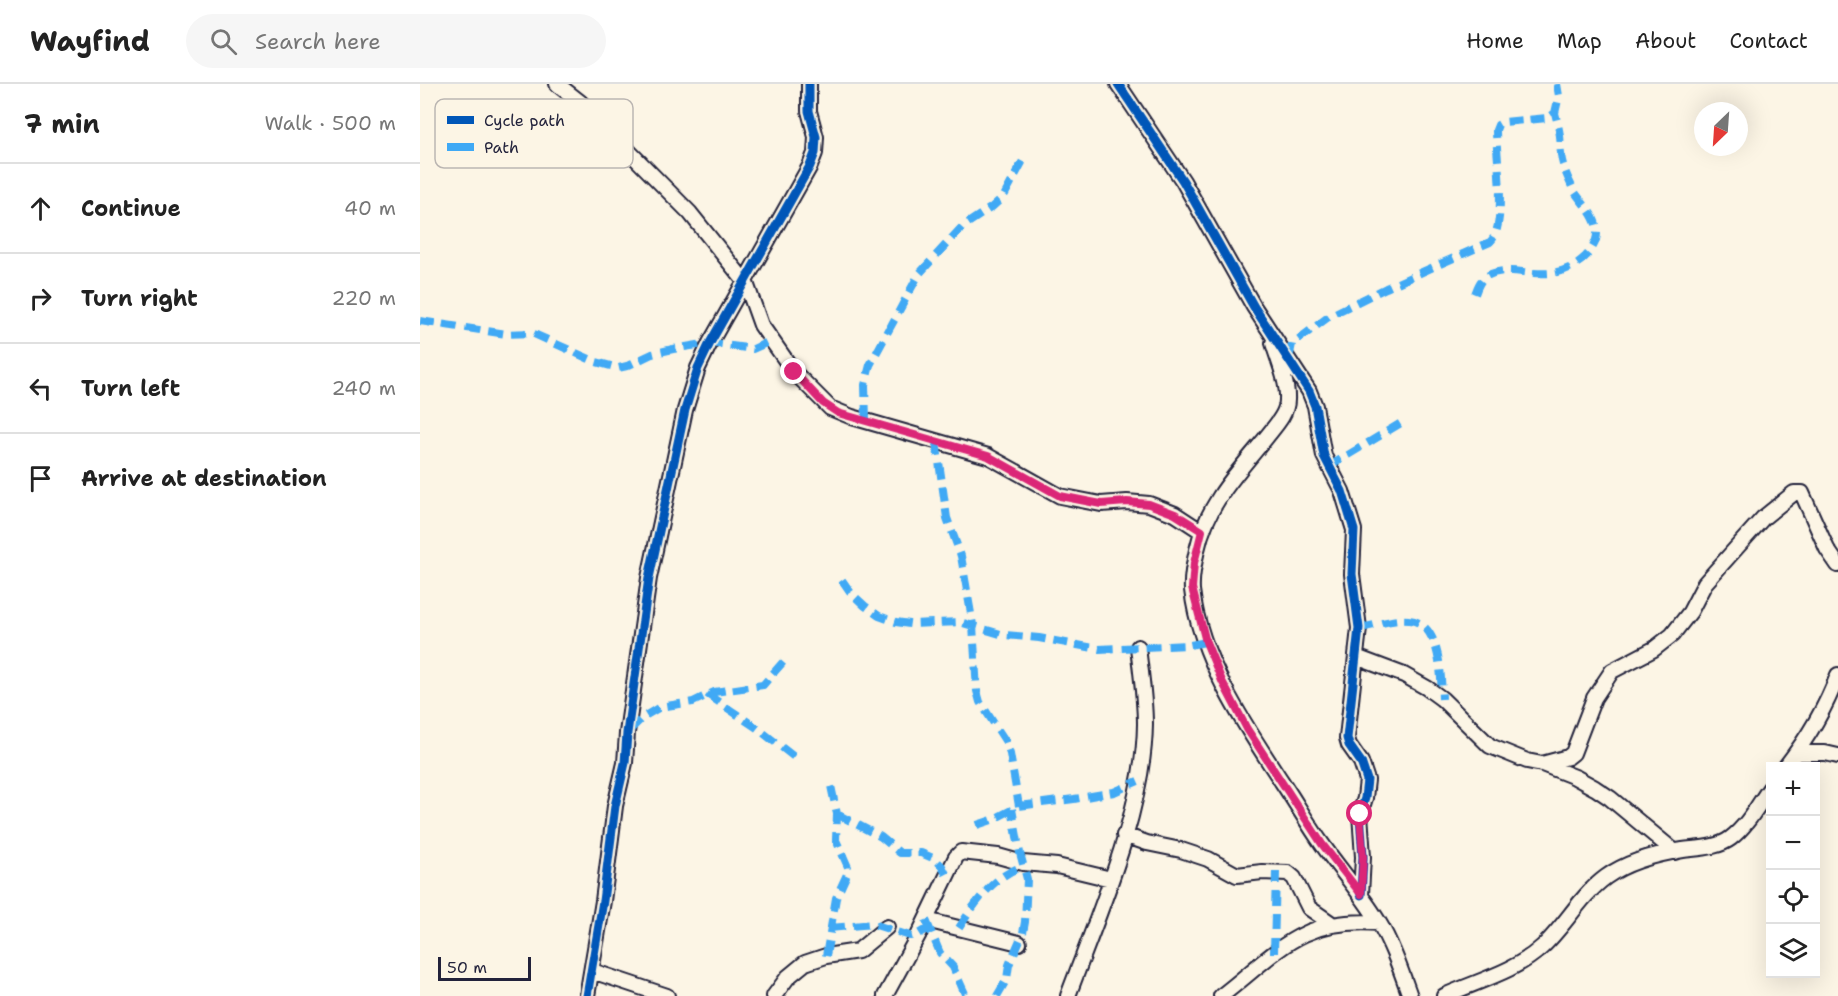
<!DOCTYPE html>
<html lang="en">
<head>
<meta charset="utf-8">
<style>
  body { margin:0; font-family:"Shantell Sans",sans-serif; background:#f6f6f6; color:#222 }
  .controls { position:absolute; right:18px; bottom:18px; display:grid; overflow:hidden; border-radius:0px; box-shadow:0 6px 24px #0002 }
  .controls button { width:54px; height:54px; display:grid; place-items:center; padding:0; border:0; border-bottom:2px solid #e0e0e0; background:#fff; color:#222; font:30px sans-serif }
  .compass { position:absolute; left:1274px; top:18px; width:54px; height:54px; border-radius:50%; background:#fff; box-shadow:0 6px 24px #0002; rotate:205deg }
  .scale { position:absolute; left:18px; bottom:15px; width:93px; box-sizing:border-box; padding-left:6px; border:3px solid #22223b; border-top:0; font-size:16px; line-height:21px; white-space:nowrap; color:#22223b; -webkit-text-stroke:4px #fcf5e5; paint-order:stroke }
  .stop { position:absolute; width:18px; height:18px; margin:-14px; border:4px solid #db2777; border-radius:50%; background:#fff }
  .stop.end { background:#db2777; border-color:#fff; box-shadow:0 2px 6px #0008 }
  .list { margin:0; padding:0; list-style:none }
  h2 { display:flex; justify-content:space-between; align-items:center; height:78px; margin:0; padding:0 24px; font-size:26px }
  h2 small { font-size:20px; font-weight:400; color:#767676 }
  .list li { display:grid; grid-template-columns:39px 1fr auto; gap:18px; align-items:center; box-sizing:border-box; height:90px; padding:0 24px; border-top:2px solid #e0e0e0 }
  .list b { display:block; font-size:22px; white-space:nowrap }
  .list em { font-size:20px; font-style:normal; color:#767676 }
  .icon { flex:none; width:33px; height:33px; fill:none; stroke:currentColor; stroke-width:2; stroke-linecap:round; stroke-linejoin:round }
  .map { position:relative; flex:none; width:1418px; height:912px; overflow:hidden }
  header { display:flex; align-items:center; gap:36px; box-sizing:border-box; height:84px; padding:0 30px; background:#fff; border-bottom:2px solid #e0e0e0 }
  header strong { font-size:28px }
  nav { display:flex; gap:33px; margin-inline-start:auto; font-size:21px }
  .search { width:420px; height:54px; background:#f6f6f6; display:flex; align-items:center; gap:15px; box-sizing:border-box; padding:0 21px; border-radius:33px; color:#767676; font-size:22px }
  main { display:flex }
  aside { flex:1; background:#fff }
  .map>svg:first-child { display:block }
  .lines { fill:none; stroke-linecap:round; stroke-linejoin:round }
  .street-casing { stroke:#22223b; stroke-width:18 }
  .street { stroke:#fcf5e5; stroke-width:14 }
  .quiet { stroke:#3fa9f5; stroke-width:8; stroke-dasharray:15 8; stroke-linecap:butt }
  .cycleway-casing { stroke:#fcf5e5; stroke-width:13 }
  .cycleway { stroke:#0057b8; stroke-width:9 }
  .route { stroke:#db2777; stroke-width:8 }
  .key { fill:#fcf5e5; stroke:#bbb6b2; stroke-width:1.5 }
  .key-label { font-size:16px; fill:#22223b }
</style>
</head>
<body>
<header>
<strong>Wayfind</strong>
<div class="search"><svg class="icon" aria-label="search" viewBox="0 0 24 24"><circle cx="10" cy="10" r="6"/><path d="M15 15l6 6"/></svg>Search here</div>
<nav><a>Home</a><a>Map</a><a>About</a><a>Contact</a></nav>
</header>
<main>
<aside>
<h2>7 min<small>Walk · 500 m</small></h2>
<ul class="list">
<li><svg class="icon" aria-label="ahead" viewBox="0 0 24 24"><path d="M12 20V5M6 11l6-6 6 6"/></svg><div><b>Continue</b></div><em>40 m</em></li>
<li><svg class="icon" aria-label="right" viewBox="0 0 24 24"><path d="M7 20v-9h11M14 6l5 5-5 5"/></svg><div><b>Turn right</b></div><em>220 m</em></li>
<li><svg class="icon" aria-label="left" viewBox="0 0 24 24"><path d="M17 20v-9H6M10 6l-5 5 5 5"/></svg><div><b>Turn left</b></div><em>240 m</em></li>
<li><svg class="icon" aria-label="arrive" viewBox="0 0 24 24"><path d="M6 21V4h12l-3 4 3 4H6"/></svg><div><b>Arrive at destination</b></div></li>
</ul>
</aside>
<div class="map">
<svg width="1418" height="912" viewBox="0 0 1418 912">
  <rect width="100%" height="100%" fill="#fcf5e5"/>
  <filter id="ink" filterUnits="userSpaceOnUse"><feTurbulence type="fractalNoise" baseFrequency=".0167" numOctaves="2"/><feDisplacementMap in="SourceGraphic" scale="12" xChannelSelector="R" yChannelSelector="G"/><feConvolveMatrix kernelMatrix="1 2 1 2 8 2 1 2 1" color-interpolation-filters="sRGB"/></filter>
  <g filter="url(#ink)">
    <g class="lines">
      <g class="street-casing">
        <path id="street" d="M137 0 160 18 270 129 326 199 341 241 374 288 410 324 432 333 568 372 640 412 681 420 707 418 729 420 755 430 781 447
          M698 0 763 97 834 223 889 307 895 322 904 372 922 407 934 446 932 490 939 544 927 654 929 661 941 678 947 696 945 714 940 730 943 773 941 811
          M853 259C858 276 868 298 867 316 867 331 853 344 845 355 816 390 787 420 777 466 774 479 771 493 772 506 780 575 825 642 862 698 876 719 888 740 902 760 920 786 941 809 958 837 972 860 981 887 990 912
          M936 573 984 591 1007 604 1022 615 1070 662 1107 677 1122 680 1155 693 1175 704 1190 714 1255 768
          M1377 669H1405L1418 672
          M1122 680 1148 673 1153 669 1174 614 1192 587 1234 565 1252 551 1270 528 1285 499 1343 434 1374 409H1382L1407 465 1418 481
          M1366 682C1387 655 1406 623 1418 591
          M704 751 727 759 761 766 788 775 817 791 842 788 868 789 874 794 889 824 912 840
          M506 836 599 859
          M172 887 247 912
          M167 912 183 817 195 722 205 679 207 649 229 494 265 326 278 284 290 259 390 82 395 69 396 53 389 27V0
          M354 912 368 893 385 879 406 872 438 867 467 843
          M465 912 499 850 536 773 541 768 578 772 603 779 637 782 691 795
          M648 912C678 831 724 727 725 640 725 615 721 589 718 563
          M801 912C858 868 880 833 959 839
          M1024 912C1057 897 1095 888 1122 863 1145 842 1160 812 1186 793 1208 777 1237 770 1263 766 1279 764 1298 764 1311 754 1328 741 1338 721 1350 704"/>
      </g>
      <use href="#street" class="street"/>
      <path class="quiet" d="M1055 210C1057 205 1059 198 1064 194 1091 174 1129 207 1165 173 1171 167 1177 158 1177 149 1178 132 1161 119 1153 105 1148 94 1142 82 1141 70 1140 64 1141 58 1140 52 1139 44 1137 37 1135 29
        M0 237 86 250 112 249 176 278 198 284 207 282 232 270 253 265 290 259 333 265 352 256
        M869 275 872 260 911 231 966 204 1070 158C1088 142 1076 71 1076 46L1078 41 1083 38 1128 34 1135 29 1139 12 1137 0
        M446 336 445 301 450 281 499 190 542 143 572 123 584 112 605 73
        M516 357 527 434 541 472 553 541 557 607 560 618 586 658 590 670 599 722
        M908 383 986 336
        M422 496 431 509 445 522 459 532 476 538 490 540 540 538 584 551 619 554 679 565 770 561 786 558
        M939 544C955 542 973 534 989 536 1021 539 1021 592 1022 615
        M287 610 337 644 374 673
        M209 647 223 633 240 623 273 618 294 608 343 601 364 577
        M417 730 461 753 480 769H501L515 775 522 782 527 792
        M557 741 572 736 599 722 654 715 694 708 718 697
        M506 836 520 869 533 883 546 912
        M410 844 453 840 490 852 499 850 517 839
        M539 844C555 819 574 791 604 782
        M854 869 856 787
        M406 872 416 814 428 788V783L416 756 417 730 411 702
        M577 912 587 895 589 881 603 849 605 838 607 795 600 769 592 725"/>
      <g class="cycleway-casing">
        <path id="cycleway" d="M698 0 763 97 834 223 889 307 895 322 904 372 922 407 934 446 932 490 939 544 927 654 929 661 941 678 947 696 945 714 940 730 943 773 941 811
          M167 912 183 817 195 722 205 679 207 649 229 494 265 326 278 284 290 259 390 82 395 69 396 53 389 27V0"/>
      </g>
      <use href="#cycleway" class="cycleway"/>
    </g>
  </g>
  <g class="lines" filter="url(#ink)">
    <path class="route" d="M374 288 403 319 418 329 568 372 640 412 681 420 707 418 729 420 755 430 782 447 774 479 772 504 786 558 802 597 827 645 902 760 941 810 943 773 940 730"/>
  </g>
  <rect x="15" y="15" width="198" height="69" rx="9" class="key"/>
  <rect x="27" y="32" width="27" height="8" fill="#0057b8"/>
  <rect x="27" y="59" width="27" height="8" fill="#3fa9f5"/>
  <g class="key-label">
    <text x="64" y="42">Cycle path</text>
    <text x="64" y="69">Path</text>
  </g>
</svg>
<div class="controls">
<button>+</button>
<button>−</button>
<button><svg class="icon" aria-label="locate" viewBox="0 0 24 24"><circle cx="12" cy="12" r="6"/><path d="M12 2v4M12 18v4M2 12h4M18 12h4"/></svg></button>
<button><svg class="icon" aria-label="layers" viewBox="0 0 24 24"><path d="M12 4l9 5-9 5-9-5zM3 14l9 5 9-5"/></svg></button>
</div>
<svg class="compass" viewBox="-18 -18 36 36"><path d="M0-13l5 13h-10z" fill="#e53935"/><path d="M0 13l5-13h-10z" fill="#767676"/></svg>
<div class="scale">50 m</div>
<div class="stop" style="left:940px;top:730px"></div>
<div class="stop end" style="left:374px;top:288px"></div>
</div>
</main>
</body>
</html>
